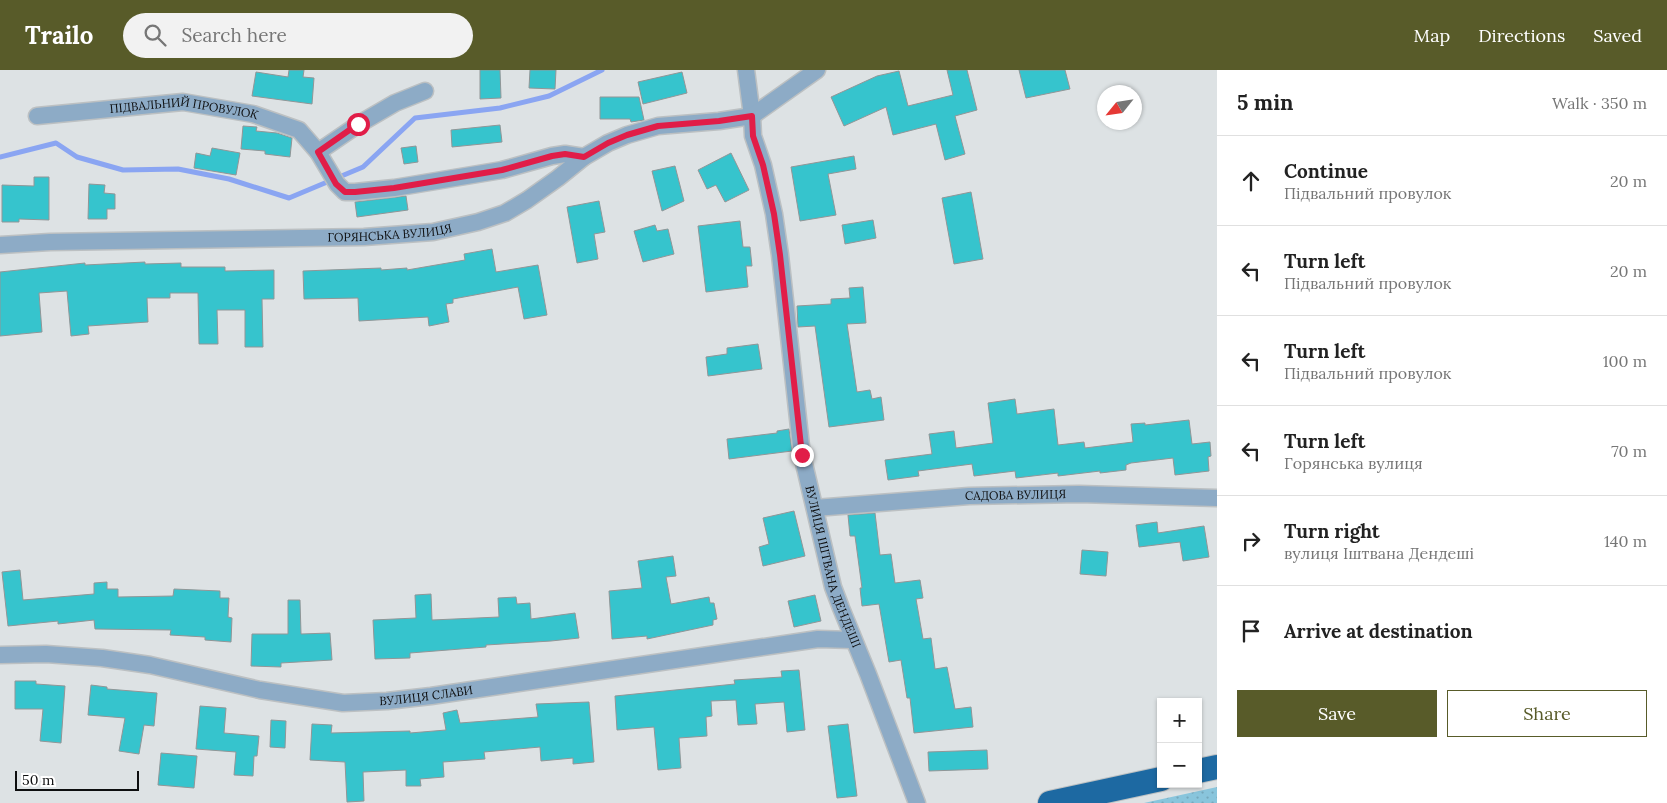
<!DOCTYPE html>
<html lang="en">
<head>
<meta charset="utf-8">
<style>
  body { margin:0; font-family:Lora,serif; background:#f2f2f2; color:#222 }
  .controls { position:absolute; right:15px; bottom:15px; display:grid; overflow:hidden; border-radius:0px; box-shadow:0 1px 4px #0004 }
  .controls button { width:45px; height:45px; display:grid; place-items:center; padding:0; border:0; border-bottom:1px solid #e0e0e0; background:#fff; color:#222; font:25px sans-serif }
  .compass { position:absolute; left:1097px; top:15px; width:45px; height:45px; border-radius:50%; background:#fff; box-shadow:0 1px 4px #0004; rotate:240deg }
  .scale { position:absolute; left:15px; bottom:12px; width:124px; box-sizing:border-box; padding-left:5px; border:2px solid #0d0e0f; border-top:0; font-size:14px; line-height:18px; white-space:nowrap; color:#0d0e0f; -webkit-text-stroke:4px #fff; paint-order:stroke }
  .stop { position:absolute; width:15px; height:15px; margin:-11px; border:4px solid #e11d48; border-radius:50%; background:#fff }
  .stop.end { background:#e11d48; border-color:#fff; box-shadow:0 1px 5px #0008 }
  .list { margin:0; padding:0; list-style:none }
  h2 { display:flex; justify-content:space-between; align-items:center; height:65px; margin:0; padding:0 20px; font-size:21px }
  h2 small { font-size:16px; font-weight:400; color:#767676 }
  .list li { display:grid; grid-template-columns:32px 1fr auto; gap:15px; align-items:center; box-sizing:border-box; height:90px; padding:0 20px; border-top:1px solid #e0e0e0 }
  .list b { display:block; font-size:19px; white-space:nowrap }
  .list p { margin:0; font-size:16px; white-space:nowrap; color:#767676 }
  .list em { font-size:16px; font-style:normal; color:#767676 }
  .actions { display:flex; gap:10px; padding:15px 20px }
  .actions a { flex:1; padding:11px 0; border:1px solid #585b29; border-radius:0px; text-align:center; font-size:18px; color:#585b29 }
  .actions .main { background:#585b29; color:#fff }
  .icon { flex:none; width:28px; height:28px; fill:none; stroke:currentColor; stroke-width:2; stroke-linecap:round; stroke-linejoin:round }
  .map { position:relative; flex:none; width:1217px; height:733px; overflow:hidden }
  header { display:flex; align-items:center; gap:30px; box-sizing:border-box; height:70px; padding:0 25px; background:#585b29; color:#fff }
  header strong { font-size:24px }
  nav { display:flex; gap:28px; margin-inline-start:auto; font-size:18px }
  .search { width:350px; height:45px; background:#f2f2f2; display:flex; align-items:center; gap:12px; box-sizing:border-box; padding:0 18px; border-radius:28px; color:#767676; font-size:19px }
  main { display:flex }
  aside { flex:1; background:#fff }
  .map>svg:first-child { display:block }
  .grass { fill:url(#grass-dots) }
  .lines { fill:none; stroke-linecap:round; stroke-linejoin:round }
  .stream { stroke:#8aa5f2; stroke-width:5 }
  .building { fill:#36c4cd; stroke:#919697 }
  .minor-casing { stroke:#bcc0c2; stroke-width:19 }
  .highway-casing { stroke:#bcc0c2; stroke-width:26 }
  .minor { stroke:#8dabc6; stroke-width:16 }
  .highway { stroke:#1d69a2; stroke-width:24 }
  .route { stroke:#e11d48; stroke-width:6 }
  .labels { text-anchor:middle; stroke-width:4; stroke-linejoin:round; paint-order:stroke }
  .street-label { font-size:12px; fill:#0d0e0f; stroke:#fff }
</style>
</head>
<body>
<header>
<strong>Trailo</strong>
<div class="search"><svg class="icon" aria-label="search" viewBox="0 0 24 24"><circle cx="10" cy="10" r="6"/><path d="M15 15l6 6"/></svg>Search here</div>
<nav><a>Map</a><a>Directions</a><a>Saved</a></nav>
</header>
<main>
<div class="map">
<svg width="1217" height="733" viewBox="0 0 1217 733">
  <defs>
    <pattern id="grass-dots" width="8" height="8" patternUnits="userSpaceOnUse" patternTransform="scale(1.25)"><rect width="8" height="8" fill="#89c5dc"/><path d="M2 2h.1M6 6h.1" fill="none" stroke="#75a8bc" stroke-width="1.8" stroke-linecap="round"/></pattern>
  </defs>
  <rect width="100%" height="100%" fill="#dde2e4"/>
  <path class="grass" d="M1217 717V733H1144Z"/>
  <g class="lines">
    <path class="stream" d="M0 87 56 73 77 87 123 100 178 99 229 109 289 128 363 97 415 48 500 38 549 26 602 0"/>
  </g>
  <path class="building" d="M289 0H304L303 7 314 8 312 34 252 26 256 2 288 7Z
    M480 0H500L501 28 480 29Z
    M530 0H556L555 19 529 18Z
    M947 0H967L977 40 955 46 965 84 945 90 936 54 893 65 886 37 844 56 831 27 877 6 899 1 908 36 953 25Z
    M1019 0H1065L1070 19 1026 28Z
    M682 2 687 23 643 34 638 12Z
    M600 27H639L644 50 631 52 630 49H600Z
    M500 55 502 72 452 77 451 60Z
    M243 56 257 57 256 61 277 63 292 68 290 87 265 84V81L241 79Z
    M416 76 418 92 404 94 401 78Z
    M212 78 240 83 236 105 194 98 196 83 210 86Z
    M731 83 749 120 725 132 716 115 707 119 698 100Z
    M854 86 856 99 828 104 836 145 800 151 791 97Z
    M675 96 684 131 662 141 652 101Z
    M34 107H49V150L19 149V152H2V115L34 116Z
    M89 114 105 115 104 123 115 124V139H107V149H88Z
    M971 122 983 189 954 194 942 128Z
    M406 126 408 140 357 147 355 132Z
    M599 131 605 162 594 164 598 189 577 193 567 137Z
    M873 150 876 168 845 174 842 155Z
    M740 151 743 177H750L752 196H746L748 217 706 222 698 156Z
    M655 155 657 161 668 159 674 184 643 192 634 161Z
    M492 179 496 202 538 195 547 245 524 249 518 217 453 229V233L446 234 449 252 429 256 428 247 359 251 358 228 304 229 303 201 381 198V200L407 198V200L465 190 464 184Z
    M145 192V194L181 193V197H225V201L274 200V229H262L263 277H245V240H217L218 274H199L198 223H170V228H147L148 252 88 256 89 264 71 266 67 221 39 223 42 262 0 266V202L85 193V195Z
    M863 217 866 253 847 254 857 322 870 320 872 329 881 327 884 350 829 357 815 256 798 257 797 236 831 234V229L850 228 849 218Z
    M758 274 762 299 708 306 706 287 727 284V278Z
    M1015 329 1017 344 1054 339 1058 375 1084 372 1085 378 1133 372 1131 354 1145 353V355L1189 350 1192 374 1210 372 1211 386 1208 387 1209 401 1175 405 1173 388 1131 393 1126 395V400L1100 403V401L1058 406V403L1016 408 1015 401 974 406 972 394 918 401 919 406 888 410 885 390 932 384 929 364 954 361 956 378 993 373 988 333Z
    M789 359 792 381 729 389 727 369 777 363V361Z
    M794 441 805 486 763 496 759 477 769 474 763 448Z
    M875 443 880 485 891 484 895 513 920 510 923 528 916 529 923 569 931 568 935 599 947 597 955 639 971 637 973 657 914 663 910 628H907L901 590 889 592 879 534 862 536 860 518H862L855 466H850L848 445Z
    M1157 452 1158 463 1204 456 1209 487 1183 491 1180 472 1139 477 1136 455Z
    M1082 480 1108 482 1106 506 1080 504Z
    M673 486 676 506 666 507 671 534 709 527 710 533H714L717 549 713 550V555L647 569V566L612 569 609 521 642 518 638 491Z
    M20 500 23 530 94 524V513L107 512V519H118V527L173 526 174 519 220 521V528H229L228 547 232 548 231 572 205 570V567L170 565 171 560 95 559 94 550 58 554V551L8 556 2 502Z
    M431 524 432 550 499 547 498 528 516 527 517 534 530 533 531 549 575 543 579 568 551 571 486 575V577L410 583V588L375 589 373 550 416 548 415 525Z
    M815 525 821 551 794 557 788 531Z
    M288 530H300L301 564 330 563 332 590 281 593V597L251 596 252 564H288Z
    M799 600 805 660 787 662 784 632 755 634 757 654 738 655 736 630 711 631 712 646 706 647 707 666 679 668 681 698 658 700 654 657 617 660 615 626 735 614 734 610 782 607 781 601Z
    M15 611H36V614L65 616 61 673 40 671 43 639H15Z
    M91 615 107 617V619L157 623 154 656 144 655 139 684 119 681 125 648 88 645Z
    M589 632 594 692 573 694V688L541 691 540 677 484 682 485 689 443 692 444 707 420 709 421 716H406V700L363 702 364 731 347 732 345 692 310 690 312 654 332 655 331 663 410 661V663L446 660 443 643 457 640 460 653 538 647 536 634Z
    M200 636 226 638 224 663 259 666 257 686H254L253 706 234 705 236 682 196 679Z
    M271 650 286 651 285 678 270 677Z
    M848 654 857 726 837 728 828 656Z
    M987 680 988 699 929 701 928 682Z
    M161 683 197 686 194 718 158 715Z"/>
  <g class="lines">
    <g class="minor-casing">
      <g id="minor">
        <path id="s1" d="M746 0 752 46 753 66 763 95 774 144 780 185 802 385 826 487 833 517 841 538 868 604 917 733"/>
        <path id="s2" d="M37 46 183 32 253 44 299 60 318 82 337 114 345 122H355L394 118 502 100 552 86 565 84 584 87"/>
        <path d="M318 82 359 54 395 33 425 21"/>
        <path id="s3" d="M0 175 50 172 364 167 433 162 478 152 505 143 527 130 558 108 584 87 608 73 627 65 658 56 719 51 752 46 817 0"/>
        <path id="s4" d="M815 438 969 426 1079 424 1217 428"/>
        <path id="s5" d="M0 585 46 584 102 588 150 595 260 620 343 633 387 631 431 626 818 569 853 570"/>
      </g>
    </g>
    <g class="highway-casing">
      <path id="highway" d="M1198 701 1217 697
        M1050 733 1161 709"/>
    </g>
    <use href="#minor" class="minor"/>
    <use href="#highway" class="highway"/>
  </g>
  <g class="lines">
    <path class="route" d="M358 54 318 82 336 114 345 122H355L394 118 502 100 552 86 565 84 584 87 608 73 627 65 658 56 719 51 752 46 753 66 763 95 774 144 780 185 802 385"/>
  </g>
  <g class="labels">
    <g class="street-label">
      <text dy="4" stroke="none"><textPath href="#s2" startOffset="148">ПІДВАЛЬНИЙ ПРОВУЛОК</textPath></text>
      <text dy="4" stroke="none"><textPath href="#s3" startOffset="390">ГОРЯНСЬКА ВУЛИЦЯ</textPath></text>
      <text dy="4" stroke="none"><textPath href="#s4" startOffset="201">САДОВА ВУЛИЦЯ</textPath></text>
      <text dy="4" stroke="none"><textPath href="#s1" startOffset="506">ВУЛИЦЯ ІШТВАНА ДЕНДЕШІ</textPath></text>
      <text dy="4" stroke="none"><textPath href="#s5" startOffset="431">ВУЛИЦЯ СЛАВИ</textPath></text>
    </g>
  </g>
</svg>
<div class="controls">
<button>+</button>
<button>−</button>
</div>
<svg class="compass" viewBox="-18 -18 36 36"><path d="M0-13l5 13h-10z" fill="#e53935"/><path d="M0 13l5-13h-10z" fill="#767676"/></svg>
<div class="scale">50 m</div>
<div class="stop" style="left:358px;top:54px"></div>
<div class="stop end" style="left:802px;top:385px"></div>
</div>
<aside>
<h2>5 min<small>Walk · 350 m</small></h2>
<ul class="list">
<li><svg class="icon" aria-label="ahead" viewBox="0 0 24 24"><path d="M12 20V5M6 11l6-6 6 6"/></svg><div><b>Continue</b><p>Підвальний провулок</p></div><em>20 m</em></li>
<li><svg class="icon" aria-label="left" viewBox="0 0 24 24"><path d="M17 20v-9H6M10 6l-5 5 5 5"/></svg><div><b>Turn left</b><p>Підвальний провулок</p></div><em>20 m</em></li>
<li><svg class="icon" aria-label="left" viewBox="0 0 24 24"><path d="M17 20v-9H6M10 6l-5 5 5 5"/></svg><div><b>Turn left</b><p>Підвальний провулок</p></div><em>100 m</em></li>
<li><svg class="icon" aria-label="left" viewBox="0 0 24 24"><path d="M17 20v-9H6M10 6l-5 5 5 5"/></svg><div><b>Turn left</b><p>Горянська вулиця</p></div><em>70 m</em></li>
<li><svg class="icon" aria-label="right" viewBox="0 0 24 24"><path d="M7 20v-9h11M14 6l5 5-5 5"/></svg><div><b>Turn right</b><p>вулиця Іштвана Дендеші</p></div><em>140 m</em></li>
<li><svg class="icon" aria-label="arrive" viewBox="0 0 24 24"><path d="M6 21V4h12l-3 4 3 4H6"/></svg><div><b>Arrive at destination</b></div></li>
</ul>
<div class="actions"><a class="main">Save</a><a>Share</a></div>
</aside>
</main>
</body>
</html>
